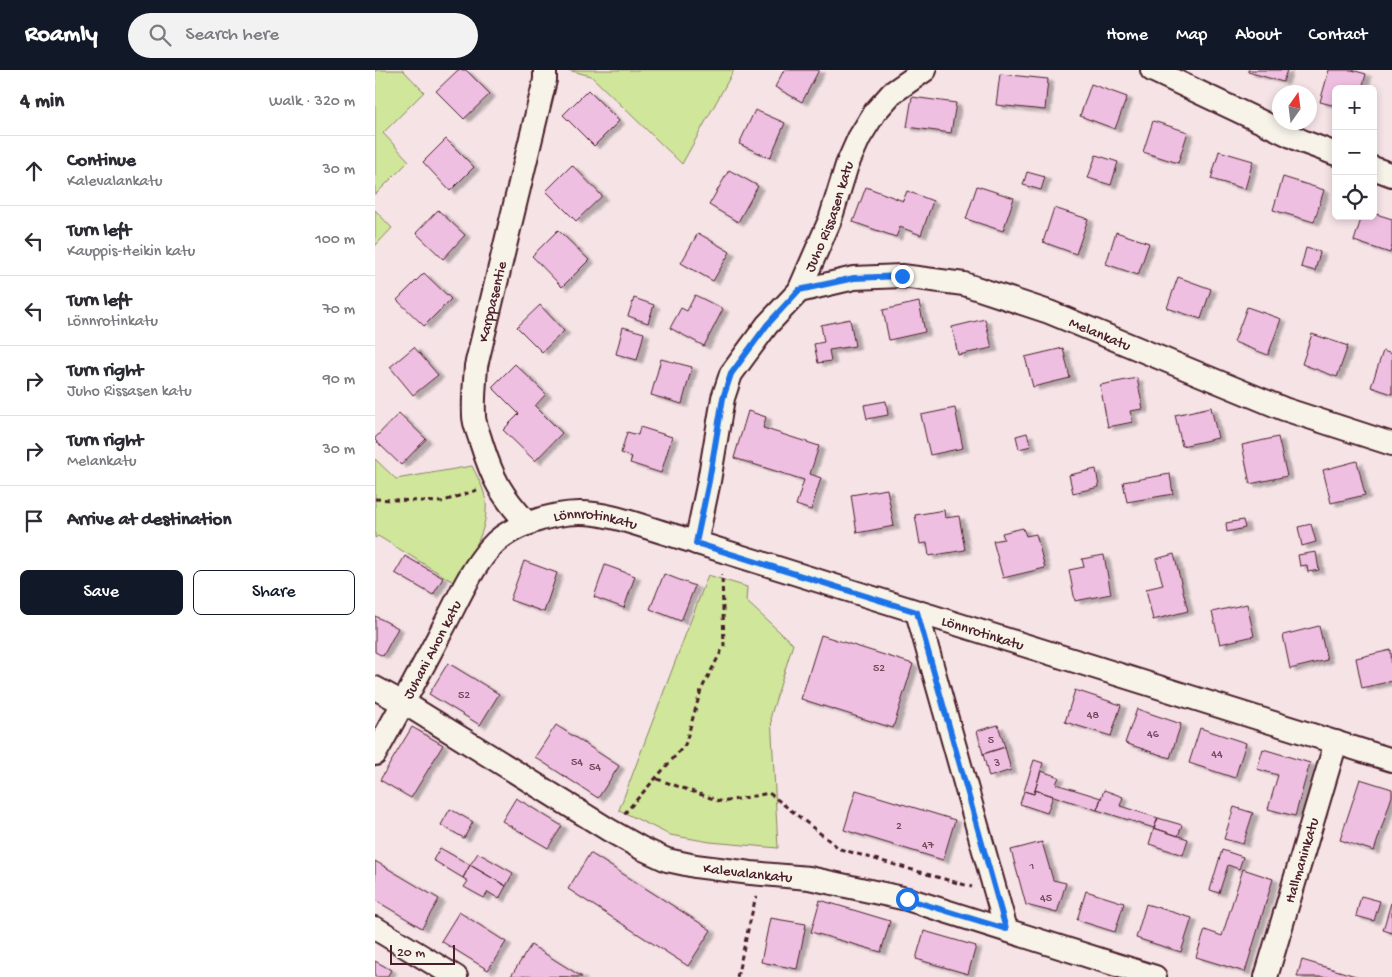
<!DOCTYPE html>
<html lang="en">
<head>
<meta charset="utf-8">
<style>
  body { margin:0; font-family:"Gochi Hand",sans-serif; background:#f2f2f3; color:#2b2b33 }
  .controls { position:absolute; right:15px; top:15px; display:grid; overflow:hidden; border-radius:8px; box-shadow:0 2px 8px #0003 }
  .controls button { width:45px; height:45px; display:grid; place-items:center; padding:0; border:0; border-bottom:1px solid #e1e1e2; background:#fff; color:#2b2b33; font:25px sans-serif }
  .compass { position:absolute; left:897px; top:15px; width:45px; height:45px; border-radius:50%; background:#fff; box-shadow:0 2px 8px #0003; rotate:14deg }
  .scale { position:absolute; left:15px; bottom:12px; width:65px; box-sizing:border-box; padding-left:5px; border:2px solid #4a1f2b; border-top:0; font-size:14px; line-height:18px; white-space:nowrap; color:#4a1f2b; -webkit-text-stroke:4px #f7f3e8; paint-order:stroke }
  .stop { position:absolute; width:15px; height:15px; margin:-11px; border:4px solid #1a73e8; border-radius:50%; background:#fff }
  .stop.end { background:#1a73e8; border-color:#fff; box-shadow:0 1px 5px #0008 }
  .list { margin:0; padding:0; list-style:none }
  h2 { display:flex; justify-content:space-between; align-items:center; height:65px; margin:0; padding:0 20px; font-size:21px }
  h2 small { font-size:16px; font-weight:400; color:#7c7c81 }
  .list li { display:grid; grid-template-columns:32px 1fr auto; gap:15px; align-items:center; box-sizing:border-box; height:70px; padding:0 20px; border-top:1px solid #e1e1e2 }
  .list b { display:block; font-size:19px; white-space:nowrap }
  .list p { margin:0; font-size:16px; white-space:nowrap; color:#7c7c81 }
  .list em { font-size:16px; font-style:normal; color:#7c7c81 }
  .actions { display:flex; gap:10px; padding:15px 20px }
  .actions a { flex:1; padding:11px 0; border:1px solid #111827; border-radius:8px; text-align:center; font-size:18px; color:#111827 }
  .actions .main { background:#111827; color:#fff }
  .icon { flex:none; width:28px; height:28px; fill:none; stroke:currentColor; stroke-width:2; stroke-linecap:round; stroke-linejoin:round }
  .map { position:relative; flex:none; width:1017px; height:907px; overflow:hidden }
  header { display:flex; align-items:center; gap:30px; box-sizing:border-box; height:70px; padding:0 25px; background:#111827; color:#fff }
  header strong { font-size:24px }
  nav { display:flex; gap:28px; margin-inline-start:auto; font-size:18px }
  .search { width:350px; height:45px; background:#f2f2f3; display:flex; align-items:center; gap:12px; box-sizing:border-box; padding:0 18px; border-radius:28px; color:#7c7c81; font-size:19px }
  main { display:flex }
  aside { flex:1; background:#fff }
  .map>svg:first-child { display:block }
  .green { fill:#cfe69b; stroke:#8c8263 }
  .building { fill:#efbfe2; stroke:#4a1f2b; filter:url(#shadow) }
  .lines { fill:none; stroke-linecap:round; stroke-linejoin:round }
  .minor-casing { stroke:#4a1f2b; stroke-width:26 }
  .path { stroke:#4a1f2b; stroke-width:3; stroke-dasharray:5 4; stroke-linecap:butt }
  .minor { stroke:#f7f3e8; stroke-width:22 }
  .route { stroke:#1a73e8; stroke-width:6 }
  .labels { text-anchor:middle; stroke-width:4; stroke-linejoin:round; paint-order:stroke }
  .number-label { font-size:12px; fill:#734759 }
  .street-label { font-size:15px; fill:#4a1f2b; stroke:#f7f3e8 }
</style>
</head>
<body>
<header>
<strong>Roamly</strong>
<div class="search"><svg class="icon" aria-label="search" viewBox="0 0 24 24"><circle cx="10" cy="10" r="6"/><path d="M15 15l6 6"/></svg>Search here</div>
<nav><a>Home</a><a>Map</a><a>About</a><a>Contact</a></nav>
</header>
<main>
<aside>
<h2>4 min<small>Walk · 320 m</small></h2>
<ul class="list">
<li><svg class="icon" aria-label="ahead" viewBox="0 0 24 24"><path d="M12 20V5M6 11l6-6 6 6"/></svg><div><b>Continue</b><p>Kalevalankatu</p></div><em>30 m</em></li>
<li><svg class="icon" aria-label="left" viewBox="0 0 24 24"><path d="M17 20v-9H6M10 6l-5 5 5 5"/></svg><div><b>Turn left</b><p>Kauppis-Heikin katu</p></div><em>100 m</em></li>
<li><svg class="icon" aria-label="left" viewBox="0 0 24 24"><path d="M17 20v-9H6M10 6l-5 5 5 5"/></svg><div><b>Turn left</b><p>Lönnrotinkatu</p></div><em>70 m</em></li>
<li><svg class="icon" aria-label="right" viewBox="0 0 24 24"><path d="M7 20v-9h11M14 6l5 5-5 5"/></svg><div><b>Turn right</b><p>Juho Rissasen katu</p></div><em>90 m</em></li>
<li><svg class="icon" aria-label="right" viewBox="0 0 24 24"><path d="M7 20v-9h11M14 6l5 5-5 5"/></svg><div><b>Turn right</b><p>Melankatu</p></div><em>30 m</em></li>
<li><svg class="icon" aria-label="arrive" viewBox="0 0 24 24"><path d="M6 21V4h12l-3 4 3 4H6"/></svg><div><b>Arrive at destination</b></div></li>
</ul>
<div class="actions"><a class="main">Save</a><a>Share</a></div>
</aside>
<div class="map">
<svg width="1017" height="907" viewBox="0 0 1017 907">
  <defs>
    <filter id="shadow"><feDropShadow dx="5.5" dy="3" stdDeviation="1" flood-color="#0004"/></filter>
  </defs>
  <rect width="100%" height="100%" fill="#f5e3e6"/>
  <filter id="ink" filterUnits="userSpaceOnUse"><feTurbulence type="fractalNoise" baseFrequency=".02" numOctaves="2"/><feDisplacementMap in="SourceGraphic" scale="10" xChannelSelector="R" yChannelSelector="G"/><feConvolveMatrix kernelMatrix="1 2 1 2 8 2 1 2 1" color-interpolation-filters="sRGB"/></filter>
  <g filter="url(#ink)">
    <path class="green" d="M0 0H28L49 22 8 63 34 91 0 125Z
      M193 0H359L307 94 216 6Z
      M0 140 17 158 0 176Z
      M0 389 21 409 97 396C104 410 113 426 111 441 110 467 92 491 80 513L3 466 0 468Z
      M333 505 372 517 371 531 418 574 396 645 403 778 335 772 295 765 244 740Z"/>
    <path class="building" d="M83 0H91L115 24 89 49 61 21Z
      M409 0H444L427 32 400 17Z
      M873 0H912L908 12 873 2Z
      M954 0H977L991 4 987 19H961V36L945 32Z
      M625 4 673 9 670 40 621 35Z
      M716 14 752 27 740 59 705 46Z
      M213 20 244 51 219 76 188 45Z
      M537 27 581 33 576 63 532 57Z
      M380 40 410 53 395 88 364 74Z
      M778 51 813 62 803 93 768 82Z
      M71 69 99 97 75 121 48 92Z
      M844 81 878 91 870 119 836 109Z
      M721 85 743 92 736 115 713 108Z
      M197 95 227 126 201 151 171 121Z
      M354 100 383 116 363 152 334 135Z
      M652 102 670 107 666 120 648 115Z
      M908 107 949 120 939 152 898 140Z
      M602 116 639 128 628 161 591 149Z
      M491 117 528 131 532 121 558 131 546 165 525 157 521 167 478 152Z
      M679 138 713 149 701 184 668 172Z
      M63 140 90 165 68 189 41 163Z
      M998 143 1017 149V176L1015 183 979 171 987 146H998Z
      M183 160 214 190 187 217 157 186Z
      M741 162 774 173 763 205 731 194Z
      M323 163 355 182 338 211 306 193Z
      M931 178 945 182 940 201 926 197Z
      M49 203 76 229 49 256 22 230Z
      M803 207 836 219 826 249 792 238Z
      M320 225 348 239 329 276 295 258 306 238 312 241Z
      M259 228 279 235 273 253 253 246Z
      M544 232 550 262 514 270 508 240Z
      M165 235 189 261 167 282 142 257Z
      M872 237 906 249 893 285 859 272Z
      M475 249 480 276 454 280 456 291 443 293 439 274 449 272 446 255Z
      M610 249 617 278 583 285 577 257Z
      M248 257 269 263 262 290 241 284Z
      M937 264 973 276 962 307 927 294Z
      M39 277 63 305 38 325 15 297Z
      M688 278 695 308 658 317 650 287Z
      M1008 281 1017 284V324L996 317Z
      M286 289 317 297 307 334 276 325Z
      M140 294 171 324 160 336 187 363 160 391 128 360 144 344 117 317Z
      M762 308 768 339 755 341 758 352 733 357 725 315Z
      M511 331 513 345 492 349 489 335Z
      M836 337 843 368 807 376 800 345Z
      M580 338 588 378 555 385 546 345Z
      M373 341 391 347 388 358 444 376 435 404 446 408 436 440 421 435 429 410 359 388Z
      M24 343 51 369 26 395 0 370V368Z
      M265 357 297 367 286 403 255 393 257 387 246 383 252 362 263 365Z
      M652 363 656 376 644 379 641 366Z
      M903 367 912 406 875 414 867 375Z
      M982 391 990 425 956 433 948 400Z
      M721 399 724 417 698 423 694 405Z
      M795 404 798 424 752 432 748 412Z
      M512 419 519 456 482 463 476 425Z
      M569 440 570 448 584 446 590 480 554 486 552 473 545 474 540 445Z
      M868 450 870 458 852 462 851 453Z
      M936 454 941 472 927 476 923 457Z
      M648 458 651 466 661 464 670 498 628 508 618 471 629 469 627 463Z
      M941 482 944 500 933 502 932 495 925 496 923 485Z
      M799 484 813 541 778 550 771 519 788 515 781 489Z
      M729 485 736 524 700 531 694 500 709 497 707 489Z
      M30 486 68 508 58 525 20 503Z
      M149 491 182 503 169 542 135 530Z
      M230 495 260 506 249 538 219 527Z
      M289 504 320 516 306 551 275 539Z
      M872 534 879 566 845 574 837 542Z
      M0 546 23 558 8 586 0 582Z
      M944 556 952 590 915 599 908 565Z
      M446 565 538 594 518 658 426 629Z
      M1016 580 1017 611 987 618 981 588Z
      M73 593 124 624 105 655 54 624Z
      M700 620 746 635 736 666 690 652Z
      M762 639 806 654 795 688 750 673Z
      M181 655 244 696 223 728 160 687Z
      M623 655 630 677 608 684 602 661Z
      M37 657 68 675 36 728 5 710Z
      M825 658 871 673 860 708 814 693Z
      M630 677 636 700 614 707 608 684Z
      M888 679 935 693 920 746 893 739 903 705 882 699Z
      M659 690 668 693 659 724 649 721Z
      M666 701 684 707 681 714 726 728 722 740 660 720Z
      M985 709 1017 719V726L999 781 965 770Z
      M481 720 580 750 568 790 469 760Z
      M660 720 678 726 672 743 645 734 649 721 659 724Z
      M729 720 748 727 745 736 783 748 779 758 722 740Z
      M141 728 187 756 173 778 127 751Z
      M859 737 878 743 868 774 849 769Z
      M75 739 98 752 89 768 66 755Z
      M783 748 807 755 803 766 779 758Z
      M779 758 813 769 808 785 774 774Z
      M667 772 678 810 691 813 682 843 651 835 636 780Z
      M65 778 95 795 88 808 58 790Z
      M847 780 868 787 864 799 853 795 844 823 835 820Z
      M103 783 138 803 131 816 95 795Z
      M215 783 336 860 313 896 193 819Z
      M0 791 64 829 47 858 0 830Z
      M95 795 131 816 124 829 113 822 109 828 89 817 93 811 88 808Z
      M868 799 898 809 870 902 821 887 830 860 847 866Z
      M711 821 749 833 740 862 702 850Z
      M986 826 1005 831 999 851 981 846Z
      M445 830 515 851 506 882 436 862Z
      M1016 833H1017V863L1008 860Z
      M771 834 817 848 806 882 761 868Z
      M84 842 131 872 113 900 66 871Z
      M395 848 431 854 422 899 386 892Z
      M549 861 601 876 593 904 541 889Z
      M156 875 207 907 136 906Z
      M927 890 984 907H922Z
      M0 891 16 900 12 907H0Z"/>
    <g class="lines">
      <g class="minor-casing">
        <g id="minor">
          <path d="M777 0 929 72 961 84"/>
          <path d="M998 98 1017 105"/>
          <path id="s1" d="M424 221 479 208 527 206 589 214 674 242 909 339 1017 374"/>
          <path id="s2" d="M153 454C126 425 118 410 106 372 104 364 99 354 99 346 98 329 100 313 101 296L170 10V0"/>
          <path id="s3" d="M321 473 334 411 348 328 356 304 392 255 424 221 455 150 472 95 484 68 500 42 517 23 550 0"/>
          <path d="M542 542 631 859"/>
          <path id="s4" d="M0 618 39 639 234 760 266 778 292 790 320 796 376 803 434 808 532 829 780 907"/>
          <path id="s5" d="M0 684C23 643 45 602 67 560 82 532 94 502 115 478 133 456 177 443 205 443 236 443 268 457 297 465L1017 690"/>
          <path d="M0 858 81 907"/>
          <path id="s6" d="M891 907 961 672"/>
        </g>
      </g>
      <path class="path" d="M0 429 66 432 102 420
        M282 709 347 732 394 723 465 779 597 817
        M249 744 310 675 326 620 349 576 347 504
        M362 907 381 826"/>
      <use href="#minor" class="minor"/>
    </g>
  </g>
  <g class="lines" filter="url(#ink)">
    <path class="route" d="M527 206 479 208 424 220 392 255 356 304 348 328 334 411 321 473 542 542 631 859 532 829"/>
  </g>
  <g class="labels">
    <g class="number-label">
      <text x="504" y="601">52</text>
      <text x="89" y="628">52</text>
      <text x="718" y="648">48</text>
      <text x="778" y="667">46</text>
      <text x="616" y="673">5</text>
      <text x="842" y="687">44</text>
      <text x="202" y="695">54</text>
      <text x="622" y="696">3</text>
      <text x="220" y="700">54</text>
      <text x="524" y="759">2</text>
      <text x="553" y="778">47</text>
      <text x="657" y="799">1</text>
      <text x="671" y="831">45</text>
    </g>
    <g class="street-label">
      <text dy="5" stroke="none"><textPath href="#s3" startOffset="361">Juho Rissasen katu</textPath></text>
      <text dy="5" stroke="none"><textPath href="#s2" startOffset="239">Karppasentie</textPath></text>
      <text dy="5" stroke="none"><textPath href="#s1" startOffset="312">Melankatu</textPath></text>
      <text dy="5" stroke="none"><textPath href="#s5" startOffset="351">Lönnrotinkatu</textPath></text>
      <text dy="5" stroke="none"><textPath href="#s5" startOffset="756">Lönnrotinkatu</textPath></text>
      <text dy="5" stroke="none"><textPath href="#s5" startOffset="119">Juhani Ahon katu</textPath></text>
      <text dy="5" stroke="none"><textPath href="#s6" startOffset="122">Hallmaninkatu</textPath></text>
      <text dy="5" stroke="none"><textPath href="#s4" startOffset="421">Kalevalankatu</textPath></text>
    </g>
  </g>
</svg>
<div class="controls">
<button>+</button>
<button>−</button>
<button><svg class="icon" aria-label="locate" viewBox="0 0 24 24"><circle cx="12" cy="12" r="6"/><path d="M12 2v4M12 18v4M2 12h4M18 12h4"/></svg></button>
</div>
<svg class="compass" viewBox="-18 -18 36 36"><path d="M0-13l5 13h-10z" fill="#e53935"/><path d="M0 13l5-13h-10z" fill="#7c7c81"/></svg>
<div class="scale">20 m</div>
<div class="stop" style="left:532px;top:829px"></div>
<div class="stop end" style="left:527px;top:206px"></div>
</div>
</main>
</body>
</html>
